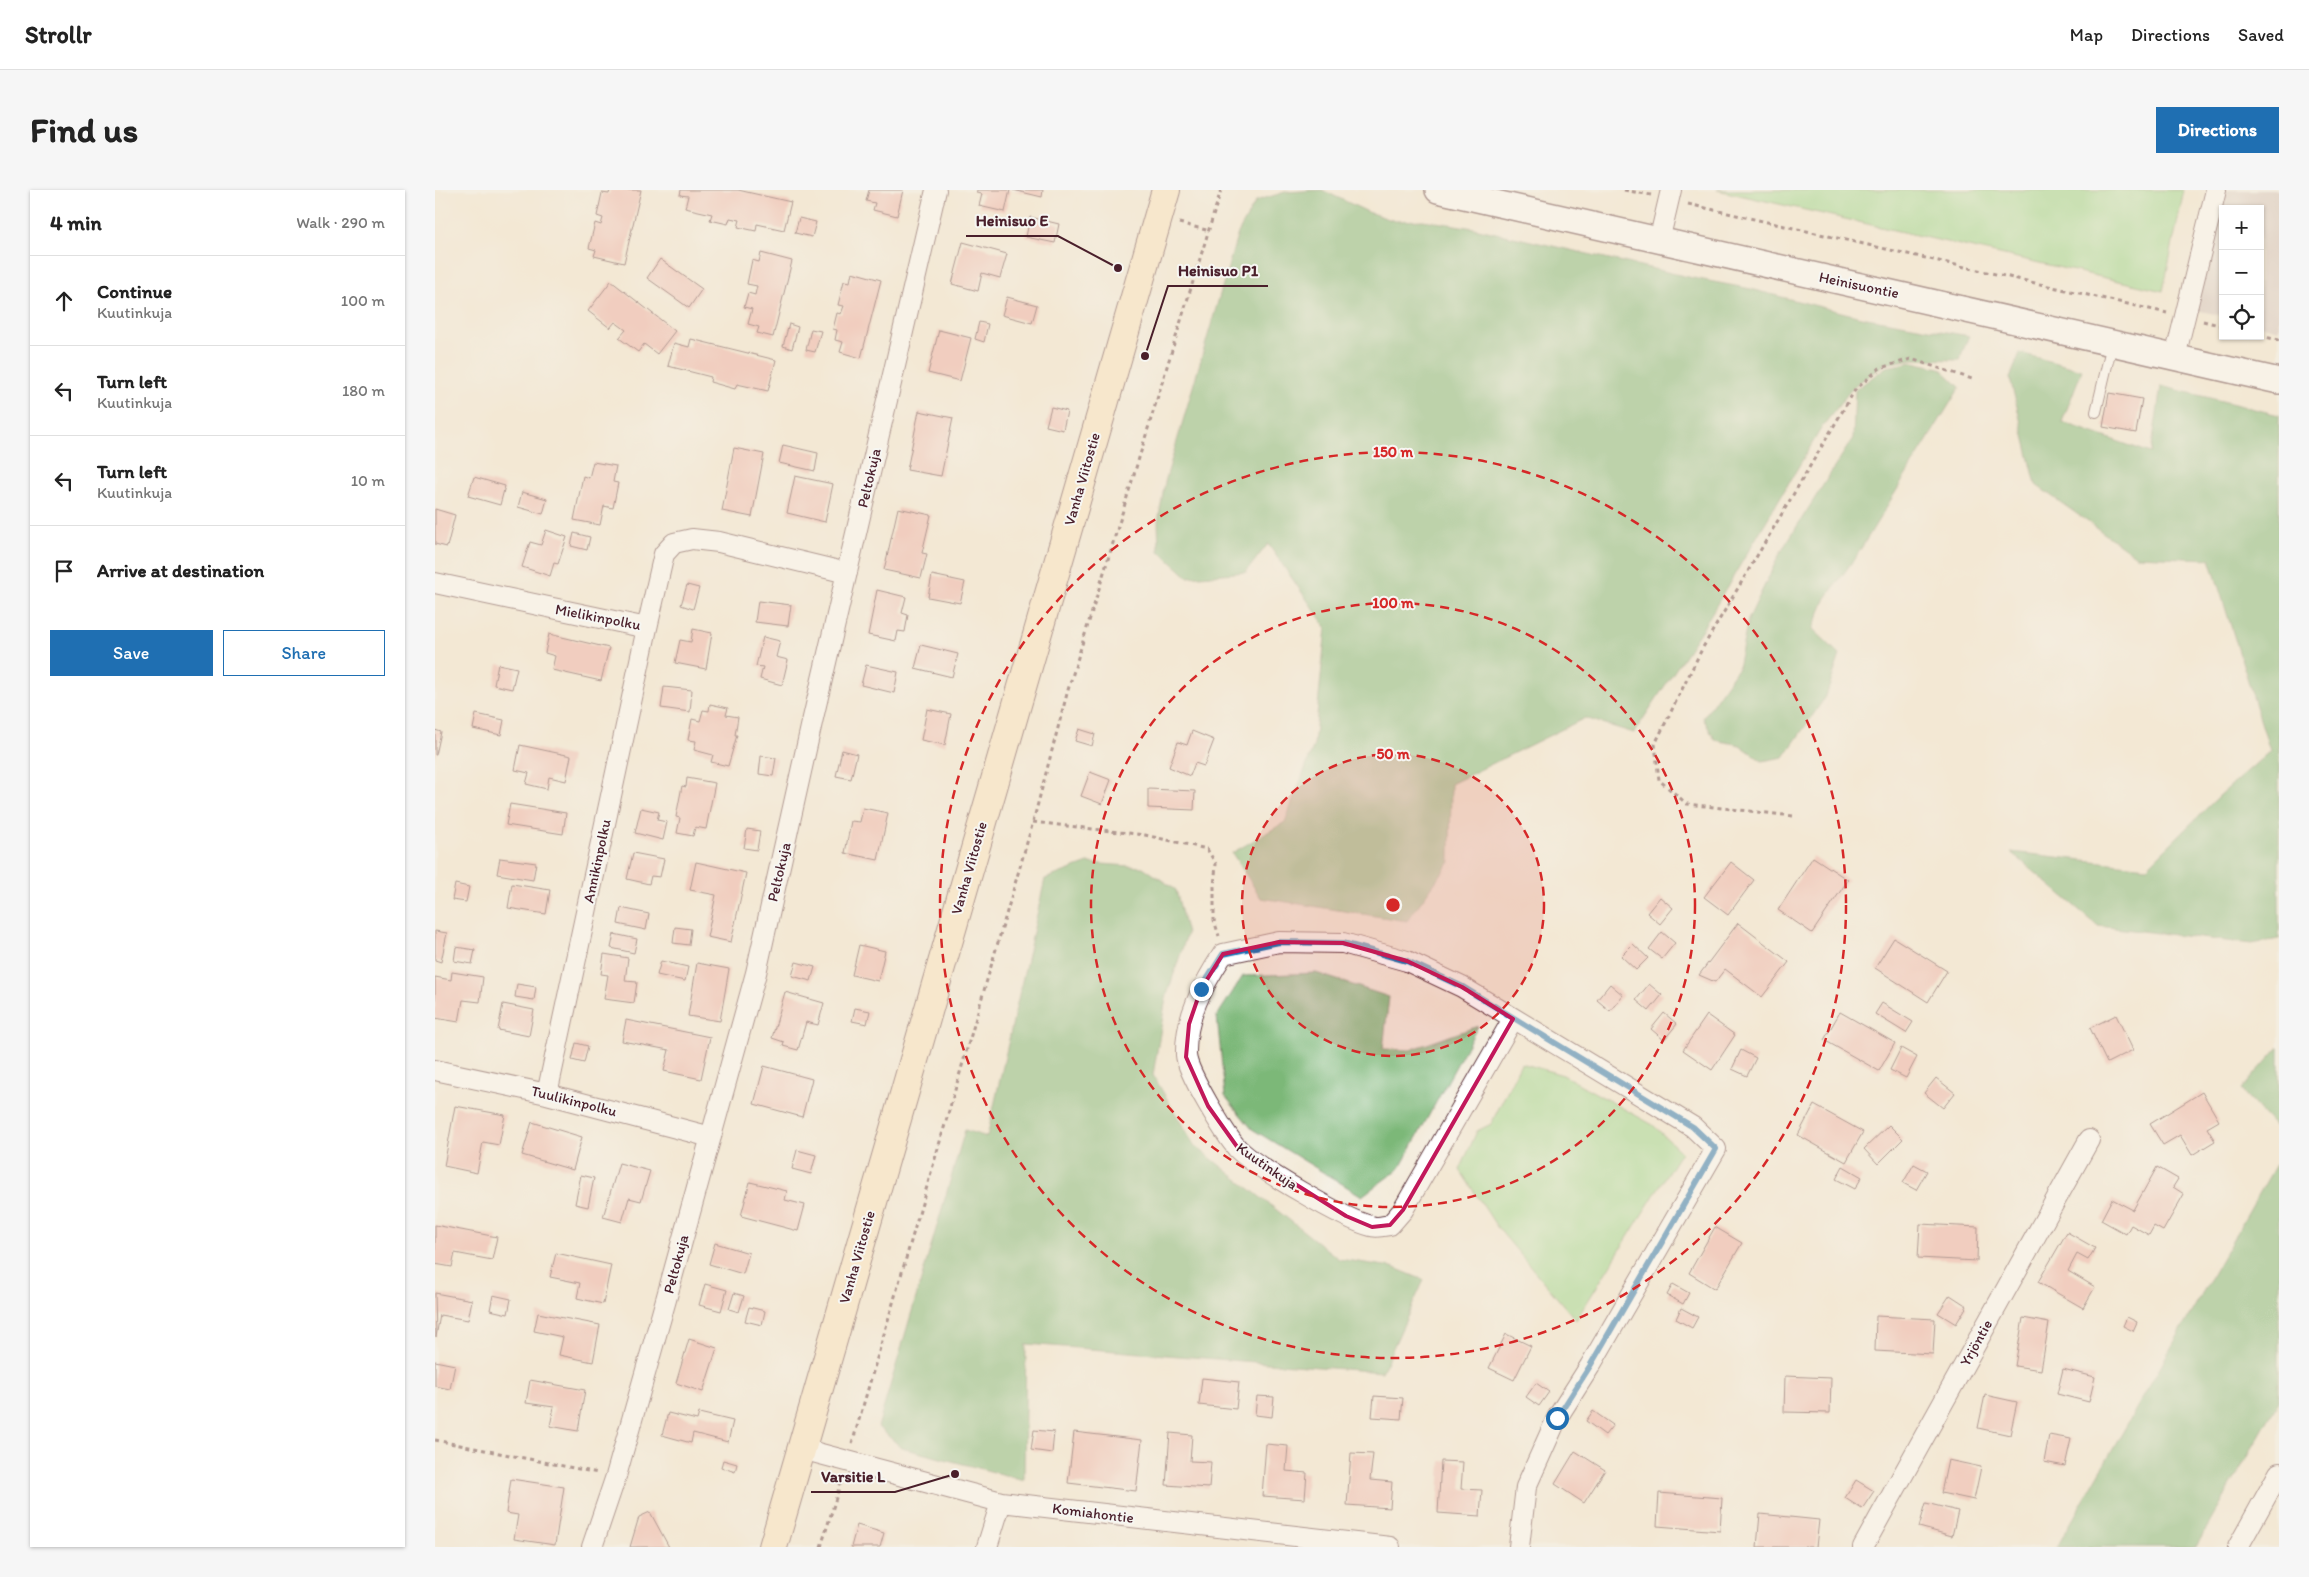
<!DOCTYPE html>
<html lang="en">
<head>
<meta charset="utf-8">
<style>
  body { margin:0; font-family:Itim,sans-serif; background:#f6f6f6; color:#222 }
  .controls { position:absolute; right:15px; top:15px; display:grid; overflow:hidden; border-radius:0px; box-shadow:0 1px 4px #0004 }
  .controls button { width:45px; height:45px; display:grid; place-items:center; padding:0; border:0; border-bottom:1px solid #e0e0e0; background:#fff; color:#222; font:25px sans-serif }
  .stop { position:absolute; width:15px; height:15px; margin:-11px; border:4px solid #1f6fb2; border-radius:50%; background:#fff }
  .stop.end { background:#1f6fb2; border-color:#fff; box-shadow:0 1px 5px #0008 }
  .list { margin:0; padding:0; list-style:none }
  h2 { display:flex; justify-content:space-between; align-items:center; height:65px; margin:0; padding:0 20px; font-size:21px }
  h2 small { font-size:16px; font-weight:400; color:#767676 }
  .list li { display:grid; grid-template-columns:32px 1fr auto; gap:15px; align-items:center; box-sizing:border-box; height:90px; padding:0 20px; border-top:1px solid #e0e0e0 }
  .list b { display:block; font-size:19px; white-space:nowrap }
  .list p { margin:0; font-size:16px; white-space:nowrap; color:#767676 }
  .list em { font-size:16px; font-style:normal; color:#767676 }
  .actions { display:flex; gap:10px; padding:15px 20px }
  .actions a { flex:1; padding:11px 0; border:1px solid #1f6fb2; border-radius:0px; text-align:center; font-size:18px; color:#1f6fb2 }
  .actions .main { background:#1f6fb2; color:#fff }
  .icon { flex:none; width:28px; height:28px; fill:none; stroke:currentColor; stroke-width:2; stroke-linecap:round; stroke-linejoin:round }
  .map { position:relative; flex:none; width:1844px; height:1357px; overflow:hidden; border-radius:0px }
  header { display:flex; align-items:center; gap:30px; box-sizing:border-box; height:70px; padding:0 25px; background:#fff; border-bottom:1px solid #e0e0e0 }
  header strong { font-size:24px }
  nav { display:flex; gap:28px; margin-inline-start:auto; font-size:18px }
  .intro { display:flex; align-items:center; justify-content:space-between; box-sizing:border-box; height:120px; padding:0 30px }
  h1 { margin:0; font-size:35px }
  .button { padding:12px 22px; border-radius:0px; background:#1f6fb2; color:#fff; font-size:18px; font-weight:700 }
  main { display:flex; gap:30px; padding:0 30px }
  aside { flex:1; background:#fff; border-radius:0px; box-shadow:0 1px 4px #0004 }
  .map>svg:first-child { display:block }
  .industrial { fill:#d0c0bc }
  .green { fill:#9ad88d; stroke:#727c5c }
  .forest { fill:#7bb878; stroke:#626c52 }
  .building { fill:#efaea6 }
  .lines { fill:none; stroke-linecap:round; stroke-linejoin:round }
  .service-casing { stroke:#633d44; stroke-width:12 }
  .minor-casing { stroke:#633d44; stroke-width:22 }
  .tertiary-casing { stroke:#633d44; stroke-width:28 }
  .secondary-casing { stroke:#633d44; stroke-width:30 }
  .path { stroke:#633d44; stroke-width:3; stroke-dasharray:4 4; stroke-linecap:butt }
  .service { stroke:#fff; stroke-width:10 }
  .minor { stroke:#fff; stroke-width:20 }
  .tertiary { stroke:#fff; stroke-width:25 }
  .secondary { stroke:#fce6c4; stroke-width:28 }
  .route { stroke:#1f6fb2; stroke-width:6 }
  .marked { fill:none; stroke:#c2185b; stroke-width:4; stroke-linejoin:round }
  .ring { fill:none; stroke:#d62828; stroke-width:2.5; stroke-dasharray:9 6 }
  .labels { text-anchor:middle; stroke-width:4; stroke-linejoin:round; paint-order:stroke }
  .street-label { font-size:15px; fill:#4a1f2b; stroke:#f6f6f2 }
  .centre { fill:#d62828; stroke:#f6f6f2; stroke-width:2.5 }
  .ring-label { font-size:15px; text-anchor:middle; font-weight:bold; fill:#d62828; stroke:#f6f6f2; stroke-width:4; stroke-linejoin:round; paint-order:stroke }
  .leader { fill:none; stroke:#4a1f2b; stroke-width:2 }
  .callout-dot { fill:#4a1f2b; stroke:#f6f6f2; stroke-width:2 }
  .callout-label { font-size:16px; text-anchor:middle; font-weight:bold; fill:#4a1f2b; stroke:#f6f6f2; stroke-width:4; stroke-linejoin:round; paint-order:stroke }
</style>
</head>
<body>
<header>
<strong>Strollr</strong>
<nav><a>Map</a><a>Directions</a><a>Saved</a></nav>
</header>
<div class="intro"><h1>Find us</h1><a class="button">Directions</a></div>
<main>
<aside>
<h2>4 min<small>Walk · 290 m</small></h2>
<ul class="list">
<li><svg class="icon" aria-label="ahead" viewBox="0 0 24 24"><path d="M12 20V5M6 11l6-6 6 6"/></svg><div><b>Continue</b><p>Kuutinkuja</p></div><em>100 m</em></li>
<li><svg class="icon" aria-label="left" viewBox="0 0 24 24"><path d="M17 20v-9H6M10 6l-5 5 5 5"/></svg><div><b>Turn left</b><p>Kuutinkuja</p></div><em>180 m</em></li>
<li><svg class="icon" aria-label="left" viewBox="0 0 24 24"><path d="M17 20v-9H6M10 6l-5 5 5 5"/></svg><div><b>Turn left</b><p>Kuutinkuja</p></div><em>10 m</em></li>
<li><svg class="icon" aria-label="arrive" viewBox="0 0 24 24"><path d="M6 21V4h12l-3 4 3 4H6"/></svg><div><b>Arrive at destination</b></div></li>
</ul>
<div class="actions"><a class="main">Save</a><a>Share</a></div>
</aside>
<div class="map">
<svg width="1844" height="1357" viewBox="0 0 1844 1357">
  <rect width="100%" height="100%" fill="#f6f6f2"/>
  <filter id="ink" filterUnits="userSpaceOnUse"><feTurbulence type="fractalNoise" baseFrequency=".02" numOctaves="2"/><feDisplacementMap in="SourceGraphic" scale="10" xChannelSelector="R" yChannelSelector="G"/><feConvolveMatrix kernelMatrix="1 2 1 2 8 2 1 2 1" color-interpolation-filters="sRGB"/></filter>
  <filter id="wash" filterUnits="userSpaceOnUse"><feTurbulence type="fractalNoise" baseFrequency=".0096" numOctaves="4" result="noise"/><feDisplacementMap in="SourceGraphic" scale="20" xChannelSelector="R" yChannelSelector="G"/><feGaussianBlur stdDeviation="1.12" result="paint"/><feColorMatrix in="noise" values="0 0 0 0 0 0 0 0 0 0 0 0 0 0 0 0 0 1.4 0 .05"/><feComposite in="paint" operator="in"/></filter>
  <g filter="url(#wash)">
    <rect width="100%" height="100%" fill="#f3e8d4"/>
    <path class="industrial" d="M1779 0H1844V140L1825 135V19H1788V126L1757 119Z"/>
    <path class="green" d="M1282 0H1749L1728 101Z
      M1086 873 1128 885 1218 935 1246 962 1141 1130 1062 1037 1025 980 1042 941 1056 934Z"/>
    <path class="forest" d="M887 0 933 22 960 31 988 30 1039 38 1258 88 1311 98 1426 127 1534 146 1524 170 1478 169 1450 174 1419 196 1387 237 1269 436 1199 543 1150 528 1016 594 1015 672 972 731 826 708 797 663 850 632 879 555 891 437 833 354 811 382 753 387 724 361 723 332 730 292 803 43 821 11 850 2Z
      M1585 163 1647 180 1627 232 1716 263 1726 196 1844 225V749L1817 754 1663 736 1576 662 1712 677 1783 607 1835 561 1775 369 1701 366 1601 295 1575 188Z
      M1478 172 1505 178 1525 197 1422 365 1391 408 1378 439 1405 465 1391 506 1349 567 1327 571 1305 555 1280 550 1268 528 1303 478 1313 430 1345 363 1418 248 1420 200 1451 177Z
      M653 673 708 677 741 700 752 744 731 808 718 885 759 955 904 1069 957 1077 989 1090 947 1182 591 1154 589 1290 467 1258 443 1237 530 940 552 947 610 689Z
      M881 783 954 807 948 859 975 860 1043 836 965 978 927 1006 817 939 790 906 782 826 808 786Z
      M1844 857V941L1806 900Z
      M1844 969V1211L1761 1357H1622Z"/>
    <g id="blocks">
      <path class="building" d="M175 0H206L189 73 159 66 161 60 154 58 160 33 166 35 168 28 162 26 167 3 174 4Z
        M246 0H303L356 12 349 40 322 34 321 41 303 37 305 30 295 28 293 34 275 30 277 24 250 18 253 6 245 5Z
        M434 0H468L462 26 438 20 440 13 431 11Z
        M542 0H575L570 22 544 16 547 4 541 3Z
        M578 0H608L607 7Z
        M595 27 624 34 620 53 591 47Z
        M364 28 381 32 377 47 360 43Z
        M528 52 572 64 565 88 547 83 543 101 517 94Z
        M326 63 357 71 338 147 322 143 324 137 313 134 317 119 309 117 313 103 320 105 322 96 312 94 317 70 324 72Z
        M225 69 267 99 254 118 212 88Z
        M417 82 446 90 426 168 405 162 408 152 400 150 402 140 398 139 402 123 406 124 409 116 403 115 409 91 415 92Z
        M176 91 240 141 222 164 209 154 203 162 184 148 191 140 180 132 175 138 153 121Z
        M572 107 602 115 597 133 567 125Z
        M544 132 553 134 549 152 540 149Z
        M354 134 363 137 357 159 348 156Z
        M376 139 386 141 380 162 371 160Z
        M504 140 536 148 525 191 493 183Z
        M256 149 341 170 333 201 302 194 300 199 275 192 276 187 233 176 239 153 254 157Z
        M1674 203 1707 209 1701 243 1668 237Z
        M616 217 632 221 628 240 611 236Z
        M484 221 518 228 506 286 472 280Z
        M348 255 383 263 380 281 344 273Z
        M299 258 329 264 317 327 287 321Z
        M158 272 181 276 178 292 183 293 178 318 169 316 165 335 139 330 148 286 154 288Z
        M360 286 398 294 390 332 352 323Z
        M39 287 70 296 65 315 33 306Z
        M87 302 112 309 108 324 83 317Z
        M463 318 496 325 487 363 492 364 486 388 449 380Z
        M0 319 20 325 12 357 0 354Z
        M111 340 132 347 123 374 119 373 115 386 87 377 95 352 106 355Z
        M139 343 155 347 152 360 136 356Z
        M497 385 530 392 525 413 493 407Z
        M252 395 264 398 258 419 246 415Z
        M442 400 471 407 467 423 473 425 470 442 463 441 461 451 433 445Z
        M323 411 356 415 353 436 320 432Z
        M258 439 277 443 271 479 240 473 245 450 256 452Z
        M114 444 174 458 166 491 117 480 120 466 110 463Z
        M328 447 345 451 341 467 353 470 347 495 325 489 328 477 321 476Z
        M486 455 523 464 517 487 480 478Z
        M63 474 82 478 77 499 59 495Z
        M431 475 463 482 459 503 426 495Z
        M229 497 257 500 255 522 226 518Z
        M275 514 293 518 291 525 303 527 300 545H302L293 576 276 572 278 565 259 560 261 551 253 550 257 529 265 531 268 520 274 521Z
        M492 519 516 524 510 555 486 550Z
        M41 524 69 530 66 545 38 539Z
        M644 539 660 544 657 556 640 551Z
        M0 540 6 542 1 565H0Z
        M757 541 779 550 769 576 760 573 755 586 734 577 743 552 752 555Z
        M85 555 136 566 131 591 114 587 112 599 91 594 94 583 80 580Z
        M407 560 422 564 416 589 401 586Z
        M326 566 341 568 338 586 324 584Z
        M655 582 676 590 667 614 646 606Z
        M252 588 280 593 271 639 260 637 258 646 242 643 245 628 241 627 247 596 251 597Z
        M713 599 760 601 759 620 713 618Z
        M75 614 131 623 128 644 71 635Z
        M206 618 224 622 222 630 232 632 228 650 200 643Z
        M428 618 453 623 443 670 410 663 416 631 425 632Z
        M312 639 325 641 322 660 309 658Z
        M198 663 229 669 225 687 216 686 214 694 192 689Z
        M1378 667 1413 690 1377 743 1343 720Z
        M65 668 101 673 98 690 62 684Z
        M261 672 311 683 296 752 272 747 281 705 255 700Z
        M1296 672 1319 690 1293 725 1269 707Z
        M20 694 34 697 31 712 17 710Z
        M77 694 115 700 111 724 73 718Z
        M1225 707 1238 718 1225 734 1212 723Z
        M186 718 214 724 211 740 183 734Z
        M1303 733 1354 772 1327 807 1290 779 1280 792 1264 785Z
        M240 737 256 739 254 755 238 753Z
        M0 741 12 743 6 772 0 770Z
        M1227 742 1240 753 1227 769 1214 759Z
        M179 744 202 749 199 763 176 758Z
        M1459 748 1512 781 1493 812 1440 778Z
        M1198 754 1213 768 1201 780 1186 766Z
        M424 755 450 761 443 791 417 785Z
        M21 757 40 760 37 774 19 771Z
        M169 764 193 768 190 791 202 792 199 813 169 809 173 785 166 784Z
        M226 771 253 777 250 791 222 785Z
        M361 772 380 777 376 791 357 786Z
        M262 773 294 779 285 831 253 826Z
        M17 782 48 787 45 812 28 810 24 832 0 828V787L16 790Z
        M82 794 101 797 99 810 80 807Z
        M1175 794 1188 805 1175 821 1162 810Z
        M1214 794 1227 805 1214 821 1201 810Z
        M350 802 389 813 383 835 371 832 363 860 348 856 349 852 337 848Z
        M1447 813 1478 832 1471 843 1440 824Z
        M68 814 99 820 94 846 63 840Z
        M420 818 435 821 432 834 417 831Z
        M1405 822 1460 853 1444 881 1389 850Z
        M1229 823 1242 834 1229 850 1216 839Z
        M1272 825 1300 845 1277 880 1248 860Z
        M1681 825 1698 860 1672 873 1655 838Z
        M191 830 275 847 266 889 229 881 234 860 187 851Z
        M141 853 153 856 149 873 137 870Z
        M1466 858 1482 867 1471 888 1455 880Z
        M1306 860 1321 868 1312 886 1297 879Z
        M329 876 377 889 367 927 319 914Z
        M1501 888 1520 903 1508 918 1489 903Z
        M1767 902 1784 931 1772 938 1780 951 1757 965 1745 945 1728 955 1715 934Z
        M1379 915 1428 942 1411 972 1363 945Z
        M20 916 70 925 64 955 48 952 42 983 9 976Z
        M97 932 147 947 138 980 87 965Z
        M1454 935 1468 949 1443 974 1429 959Z
        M362 960 381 965 376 984 357 979Z
        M184 973 215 981 206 1011 194 1008 187 1032 168 1027Z
        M1479 974 1492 981 1481 1000 1468 993Z
        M1408 976 1427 987 1420 999 1401 989Z
        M1722 977 1743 989 1738 997 1749 1004 1728 1041 1719 1036 1714 1045 1696 1035 1691 1044 1666 1030 1677 1009 1698 1020Z
        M146 985 159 988 153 1017 140 1014Z
        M315 992 352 1001 350 1010 370 1015 363 1041 306 1026Z
        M1485 1034 1543 1037 1542 1071 1483 1068Z
        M0 1035 62 1047 57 1070 20 1063 17 1077 0 1074Z
        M1280 1037 1307 1053 1280 1099 1254 1083Z
        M1632 1042 1660 1058 1653 1070 1642 1064 1633 1081 1660 1097 1648 1118 1603 1092Z
        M280 1053 314 1063 308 1084 274 1074Z
        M121 1063 176 1075 168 1114 142 1108 145 1093 115 1087Z
        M270 1094 292 1100 286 1121 264 1115Z
        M1238 1094 1254 1103 1248 1114 1232 1105Z
        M0 1103 37 1110 33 1130 5 1125 1 1147Z
        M299 1103 309 1106 304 1122 294 1119Z
        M58 1105 76 1109 73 1124 55 1120Z
        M1515 1105 1532 1116 1521 1134 1503 1123Z
        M314 1117 330 1121 327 1135 310 1131Z
        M1246 1118 1263 1127 1257 1138 1241 1129Z
        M103 1123 165 1135 158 1172 124 1165 128 1147 99 1141Z
        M1441 1126 1500 1129 1498 1164 1440 1161Z
        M1692 1127 1702 1132 1698 1141 1688 1136Z
        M1588 1128 1614 1133 1606 1180 1580 1176Z
        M1071 1144 1096 1156 1079 1190 1054 1178Z
        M254 1149 282 1158 268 1202 241 1193Z
        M0 1171 20 1175 15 1199 0 1196Z
        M1628 1179 1660 1187 1654 1212 1622 1204Z
        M1350 1186 1396 1188 1395 1223 1349 1222Z
        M767 1188 804 1192 801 1219 764 1215Z
        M95 1190 150 1200 143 1241 115 1236 119 1217 91 1213Z
        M1101 1193 1114 1202 1104 1216 1091 1207Z
        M1550 1205 1582 1212 1575 1245 1543 1238Z
        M822 1206 839 1207 837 1227 820 1225Z
        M939 1206 968 1208 966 1229 937 1227Z
        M1158 1221 1178 1235 1170 1245 1151 1231Z
        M233 1223 262 1230 264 1223 298 1231 293 1252 258 1243 256 1253 227 1245Z
        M599 1240 619 1242 617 1263 596 1260Z
        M639 1242 707 1250 701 1301 633 1293Z
        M735 1243 757 1245 755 1271 776 1272 774 1298 731 1295Z
        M1614 1245 1636 1249 1630 1276 1609 1272Z
        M831 1254 853 1256 851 1281 872 1283 870 1309 827 1306Z
        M1140 1261 1170 1280 1149 1313 1120 1294Z
        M916 1263 938 1264 935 1290 957 1292 955 1318 912 1315Z
        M288 1270 302 1274 300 1282 286 1277Z
        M1513 1270 1546 1277 1539 1310 1506 1303Z
        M1006 1271 1028 1272 1026 1299 1047 1300 1045 1326 1003 1323Z
        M76 1289 129 1297 120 1355 79 1349 83 1325 71 1323Z
        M1421 1290 1439 1301 1427 1319 1410 1308Z
        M1224 1303 1287 1308 1285 1341 1222 1336Z
        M1491 1313 1523 1321 1517 1346 1484 1337Z
        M215 1322 234 1357H195L204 1327Z
        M1325 1324 1384 1330 1381 1357H1322Z
        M422 1335 449 1343 445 1357H416Z"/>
    </g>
  </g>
  <g filter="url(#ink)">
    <use href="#blocks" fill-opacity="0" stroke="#633d44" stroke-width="1"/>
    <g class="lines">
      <g class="service-casing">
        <path id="service" d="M1661 222 1677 154"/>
      </g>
      <g class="minor-casing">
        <path id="minor" d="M1224 51 1236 0
          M1740 167 1781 0
          M0 393 212 438 229 364 239 353 257 349 284 352 412 383
          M1078 829 968 1020 955 1035C949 1036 941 1038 936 1036 910 1030 820 977 802 958 790 944 752 882 751 865 750 827 768 795 788 764L844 752 908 753 972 771 1027 797 1258 937 1281 959 1155 1176 1122 1228 1091 1297 1084 1357
          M0 880 112 904 276 947
          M112 904 212 438
          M367 1259 566 1312 955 1357
          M157 1357 181 1286 232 1106 321 783 378 528 501 0
          M552 1357 566 1312
          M1428 1357 1654 950
          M1803 1357 1844 1283"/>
      </g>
      <g class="tertiary-casing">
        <path id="tertiary" d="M1003 0 1844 191"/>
      </g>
      <g class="secondary-casing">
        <path id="secondary" d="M338 1357 731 0"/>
      </g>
      <path class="path" d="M1189 0 1216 5
        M1253 14 1732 123
        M744 33 775 41
        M1768 131 1788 136
        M1825 146 1844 150
        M1358 626 1252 614 1224 590 1220 554 1267 459 1420 200 1445 178 1476 169 1540 190
        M598 632 710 645 772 659 781 674 779 697V730L784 746
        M0 1250 163 1283
        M417 1254 598 632 633 500 786 0
        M386 1357 407 1288"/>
      <use href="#service" class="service"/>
      <use href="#minor" class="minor"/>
      <use href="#tertiary" class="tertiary"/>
      <use href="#secondary" class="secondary"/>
    </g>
  </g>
  <g class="lines" filter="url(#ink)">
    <path class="route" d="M766 799 788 764 844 752 908 753 972 771 1028 797 1258 937 1281 959 1155 1176 1122 1228"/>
  </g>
  <path d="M0 0H1844V1357H0ZM844 752 908 753 972 771 1027 797 1078 829 968 1020 955 1035 937 1037 911 1026 803 958 773 916 751 867 754 834 766 799 788 764Z" fill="#f3e8d4" fill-opacity=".55" fill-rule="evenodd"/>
  <path class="marked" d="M844 752 908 753 972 771 1027 797 1078 829 968 1020 955 1035 937 1037 911 1026 803 958 773 916 751 867 754 834 766 799 788 764Z"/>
  <circle cx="958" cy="715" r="151" fill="#d62828" fill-opacity=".12"/>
  <g class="ring">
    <circle cx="958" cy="715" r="151"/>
    <circle cx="958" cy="715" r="302"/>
    <circle cx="958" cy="715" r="453"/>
  </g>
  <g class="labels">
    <g class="street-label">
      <text transform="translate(1424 95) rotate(12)" y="5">Heinisuontie</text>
      <text transform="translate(434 288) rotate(-77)" y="5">Peltokuja</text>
      <text transform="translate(647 289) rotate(-74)" y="5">Vanha Viitostie</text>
      <text transform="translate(163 427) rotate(11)" y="5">Mielikinpolku</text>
      <text transform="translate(162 671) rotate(-78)" y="5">Annikinpolku</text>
      <text transform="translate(534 678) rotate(-74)" y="5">Vanha Viitostie</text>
      <text transform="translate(344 682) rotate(-77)" y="5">Peltokuja</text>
      <text transform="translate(139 911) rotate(14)" y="5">Tuulikinpolku</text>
      <text transform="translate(832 976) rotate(35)" y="5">Kuutinkuja</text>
      <text transform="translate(422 1067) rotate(-74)" y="5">Vanha Viitostie</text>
      <text transform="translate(241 1074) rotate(-75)" y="5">Peltokuja</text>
      <text transform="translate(1541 1153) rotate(-61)" y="5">Yrjöntie</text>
      <text transform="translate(658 1323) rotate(7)" y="5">Komiahontie</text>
    </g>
  </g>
  <circle cx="958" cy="715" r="8" class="centre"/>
  <g class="ring-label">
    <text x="958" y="267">150 m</text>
    <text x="958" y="418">100 m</text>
    <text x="958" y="569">50 m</text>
  </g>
  <path class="leader" d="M683 78L623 46H531M710 166L733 96H833M520 1284L460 1302H376"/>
  <g class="callout-dot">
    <circle cx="683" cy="78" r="5"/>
    <circle cx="710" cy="166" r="5"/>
    <circle cx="520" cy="1284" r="5"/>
  </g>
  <g class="callout-label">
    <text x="577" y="36">Heinisuo E</text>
    <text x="783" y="86">Heinisuo P1</text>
    <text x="418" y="1292">Varsitie L</text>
  </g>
</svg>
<div class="controls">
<button>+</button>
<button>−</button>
<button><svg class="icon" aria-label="locate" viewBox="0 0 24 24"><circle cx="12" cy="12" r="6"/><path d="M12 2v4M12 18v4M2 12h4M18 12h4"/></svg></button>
</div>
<div class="stop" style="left:1122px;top:1228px"></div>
<div class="stop end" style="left:766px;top:799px"></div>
</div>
</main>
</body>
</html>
